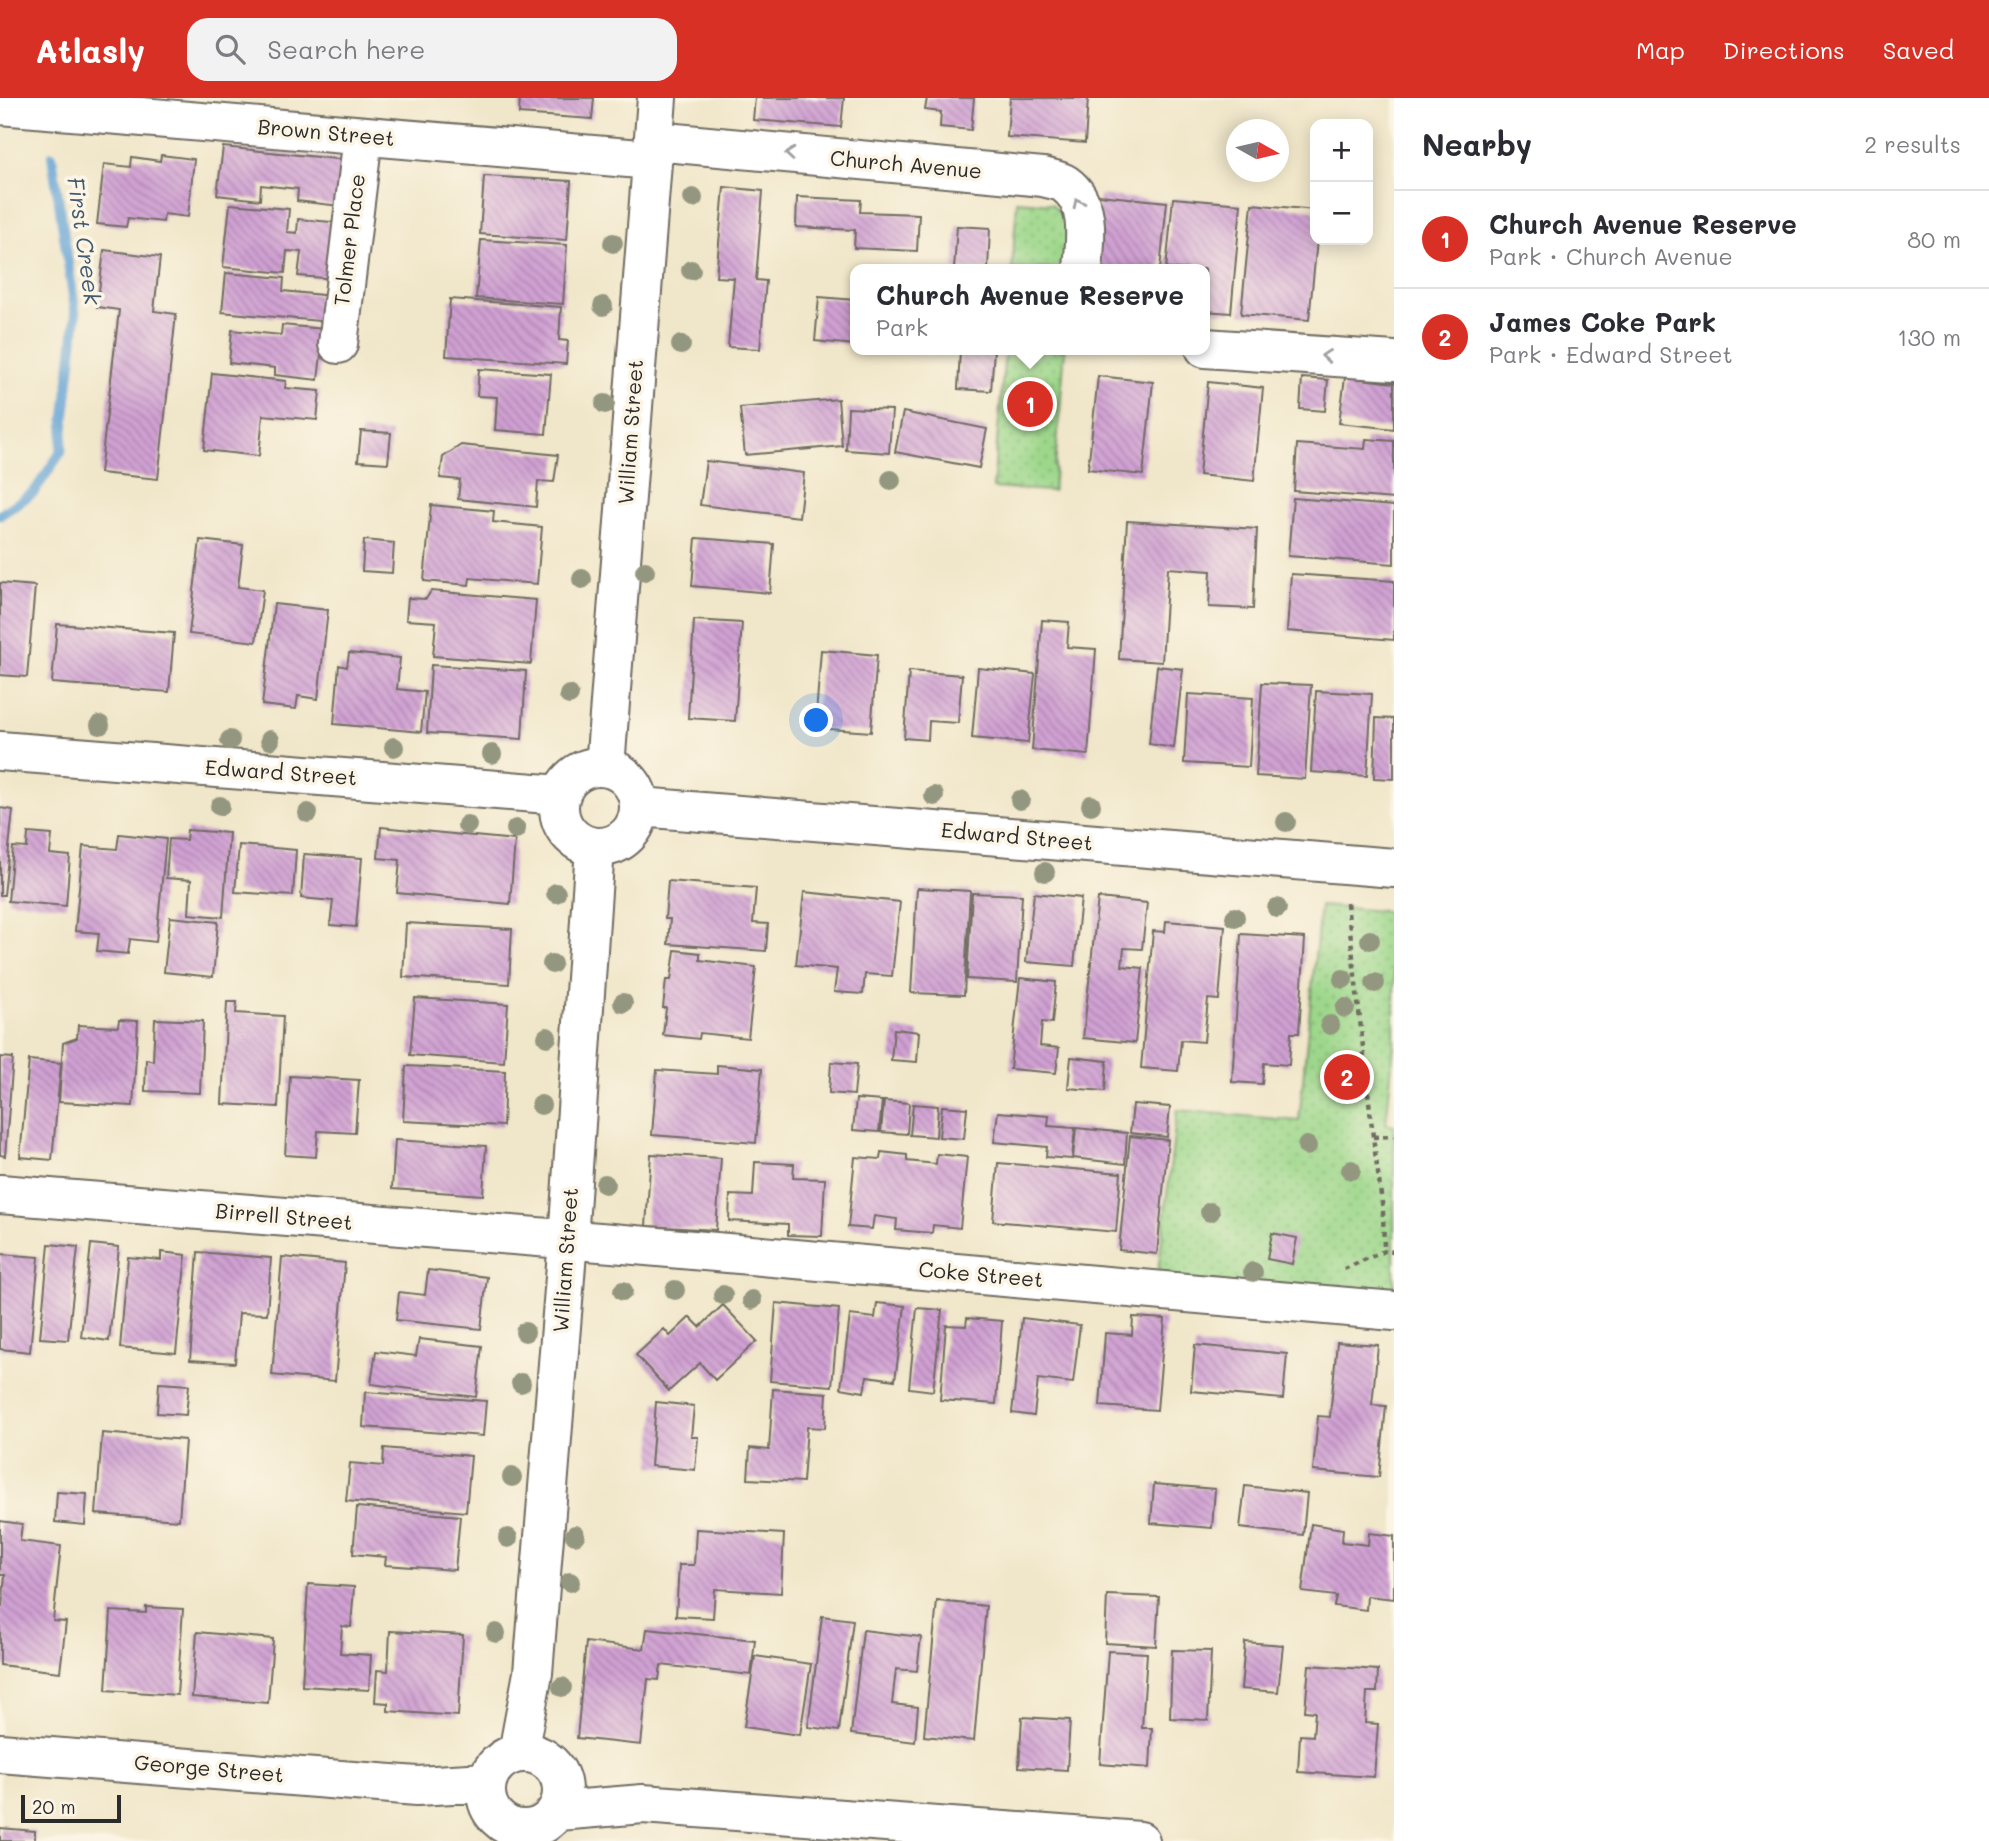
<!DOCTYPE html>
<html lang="en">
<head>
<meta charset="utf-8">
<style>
  body { margin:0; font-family:Mali,sans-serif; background:#f2f2f3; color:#2b2b33 }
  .controls { position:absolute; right:21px; top:21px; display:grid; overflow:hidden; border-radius:14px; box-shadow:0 4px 18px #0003 }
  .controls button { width:63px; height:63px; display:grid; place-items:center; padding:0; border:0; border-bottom:2px solid #e1e1e2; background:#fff; color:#2b2b33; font:35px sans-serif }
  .compass { position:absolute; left:1226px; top:21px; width:63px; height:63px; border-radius:50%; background:#fff; box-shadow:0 4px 18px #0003; rotate:98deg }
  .scale { position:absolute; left:21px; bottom:18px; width:100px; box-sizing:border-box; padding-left:7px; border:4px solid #2b2b2b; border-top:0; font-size:19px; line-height:24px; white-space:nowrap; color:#2b2b2b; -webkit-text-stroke:5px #fcf5e5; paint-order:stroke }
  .you { position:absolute; left:817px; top:623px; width:24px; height:24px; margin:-18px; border:5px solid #fff; border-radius:50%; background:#1a73e8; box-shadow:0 0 0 10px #1a73e833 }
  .badge { display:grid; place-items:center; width:46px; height:46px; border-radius:50%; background:#d93025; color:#fff; font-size:23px; font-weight:700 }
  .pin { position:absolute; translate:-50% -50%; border:4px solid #fff; box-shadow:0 2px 7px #0006 }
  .popup { position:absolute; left:850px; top:166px; width:360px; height:91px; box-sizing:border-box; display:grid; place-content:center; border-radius:14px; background:#fff; filter:drop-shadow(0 2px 5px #0005); font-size:23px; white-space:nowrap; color:#7c7c81 }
  .popup b { font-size:26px; color:#2b2b33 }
  .popup::after { content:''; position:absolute; left:50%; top:100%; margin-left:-14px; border:14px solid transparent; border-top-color:#fff }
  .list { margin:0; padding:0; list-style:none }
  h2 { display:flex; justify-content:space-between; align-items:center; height:91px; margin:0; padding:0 28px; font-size:30px }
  h2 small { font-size:23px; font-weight:400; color:#7c7c81 }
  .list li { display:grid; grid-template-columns:46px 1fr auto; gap:21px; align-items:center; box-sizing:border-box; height:98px; padding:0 28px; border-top:2px solid #e1e1e2 }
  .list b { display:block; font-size:26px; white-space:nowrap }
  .list p { margin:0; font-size:23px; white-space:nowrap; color:#7c7c81 }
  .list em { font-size:23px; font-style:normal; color:#7c7c81 }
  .icon { flex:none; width:38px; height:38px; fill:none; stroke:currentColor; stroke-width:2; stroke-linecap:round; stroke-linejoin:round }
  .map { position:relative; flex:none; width:1394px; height:1743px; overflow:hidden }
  header { display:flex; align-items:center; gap:42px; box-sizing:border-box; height:98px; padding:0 35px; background:#d93025; color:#fff }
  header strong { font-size:33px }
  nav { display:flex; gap:38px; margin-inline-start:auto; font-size:24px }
  .search { width:490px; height:63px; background:#f2f2f3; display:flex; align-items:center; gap:18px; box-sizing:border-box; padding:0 24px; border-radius:21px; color:#7c7c81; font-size:26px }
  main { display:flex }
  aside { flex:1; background:#fff }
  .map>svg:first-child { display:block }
  .park { fill:url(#park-dots); stroke:#64815b; stroke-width:2 }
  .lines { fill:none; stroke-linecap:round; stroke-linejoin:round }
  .stream { stroke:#61a1d4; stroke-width:10 }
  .building { fill:url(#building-back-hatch) }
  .minor-casing { stroke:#706c62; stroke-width:42 }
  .path { stroke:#706c62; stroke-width:4.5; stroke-dasharray:5 5; stroke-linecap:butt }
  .minor { stroke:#fff; stroke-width:38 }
  .tree { fill:#94977f }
  .oneway { stroke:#a0a0a0 }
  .labels { text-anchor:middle; stroke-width:7; stroke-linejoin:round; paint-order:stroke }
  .street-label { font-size:21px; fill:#2b2b2b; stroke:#fcf5e5 }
  .water-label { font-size:23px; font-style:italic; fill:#415a6f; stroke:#fcf5e5 }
</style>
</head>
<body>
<header>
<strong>Atlasly</strong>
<div class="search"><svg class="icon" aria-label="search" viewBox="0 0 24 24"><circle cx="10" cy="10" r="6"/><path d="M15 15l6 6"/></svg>Search here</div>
<nav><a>Map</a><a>Directions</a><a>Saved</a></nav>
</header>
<main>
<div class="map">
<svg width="1394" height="1743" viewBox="0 0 1394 1743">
  <defs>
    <pattern id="park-dots" width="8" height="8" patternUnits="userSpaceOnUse" patternTransform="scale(1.75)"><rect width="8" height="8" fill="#9dd78b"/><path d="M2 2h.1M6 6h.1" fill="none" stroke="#87b978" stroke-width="1.8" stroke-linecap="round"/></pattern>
    <pattern id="building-back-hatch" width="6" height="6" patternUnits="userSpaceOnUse" patternTransform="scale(1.75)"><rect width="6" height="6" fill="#d0a0d3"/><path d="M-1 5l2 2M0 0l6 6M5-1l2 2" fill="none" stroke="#a983ab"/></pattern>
  </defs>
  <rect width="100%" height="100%" fill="#fcf5e5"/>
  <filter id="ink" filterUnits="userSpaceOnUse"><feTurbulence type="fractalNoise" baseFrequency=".0143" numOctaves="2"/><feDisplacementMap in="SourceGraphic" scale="14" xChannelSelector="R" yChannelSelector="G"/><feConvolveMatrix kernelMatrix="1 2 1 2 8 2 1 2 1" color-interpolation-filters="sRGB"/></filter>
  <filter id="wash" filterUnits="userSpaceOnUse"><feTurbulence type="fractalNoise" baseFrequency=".00686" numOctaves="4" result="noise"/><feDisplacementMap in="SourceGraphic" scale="28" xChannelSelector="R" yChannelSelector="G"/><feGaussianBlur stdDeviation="1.57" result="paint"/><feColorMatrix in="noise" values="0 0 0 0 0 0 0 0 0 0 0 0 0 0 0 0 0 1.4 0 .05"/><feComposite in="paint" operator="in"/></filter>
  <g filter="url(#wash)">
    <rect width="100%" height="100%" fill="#f0e6c9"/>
    <path class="park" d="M1017 103 1052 106 1066 122 1070 171H1012Z
      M1005 252H1065L1053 393 993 390Z
      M1320 808 1394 814V946L1386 1026 1394 1027V1193L1390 1195 1156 1192 1177 1012 1299 1023Z"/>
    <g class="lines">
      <path class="stream" d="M0 417 34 394 61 354 76 218 52 58"/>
    </g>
    <g id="blocks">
      <path class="building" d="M520 0H594L592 21 519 16Z
        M755 0H844L841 29 753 22Z
        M927 0H974L971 32 940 29 941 14 925 12Z
        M1010 0H1088L1085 45 1007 39Z
        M223 49 346 62 340 108 297 103 298 91 261 87 260 102 217 97Z
        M161 57 194 61 188 119 164 116 163 124 128 120 126 129 97 126 104 66 131 69 132 59 160 63Z
        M484 78 571 83 567 142 480 136Z
        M724 89 763 93 756 182 766 183 760 251 728 249 734 180 716 179Z
        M1099 97 1167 104 1160 171H1092Z
        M797 99 861 102 860 114 919 116 917 153 854 150 855 132 796 129Z
        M1173 100 1241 106 1231 215 1205 213V171H1166Z
        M230 106 289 111 287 134 297 135 298 121 342 125 337 181 298 178 301 154 287 153 285 175 223 169Z
        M1252 106 1315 112 1317 142 1309 222 1241 216Z
        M957 128 990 130 988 171H954Z
        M481 142 567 147 563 206 476 200Z
        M104 152 160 159 154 213 176 216 158 381 100 375 119 212 97 209Z
        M226 175 284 180 283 193 332 198 330 224 222 214Z
        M819 199 855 202V247L815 243Z
        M450 201 561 209 559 242 568 243 566 266 446 258Z
        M282 227 324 231 318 282 275 277V270L229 265 232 232 281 237Z
        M960 252H994L991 293 958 291Z
        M479 271 551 276 546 336 495 332 497 299 477 298Z
        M212 275 286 283 285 290 320 293 317 322 263 317 259 358 204 352Z
        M1098 278 1153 284 1143 377 1088 371Z
        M1345 279 1394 285V331L1339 325Z
        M1302 280 1328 282 1325 313 1300 311Z
        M1208 284 1263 290 1254 383 1199 377Z
        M838 301 842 348 745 357 740 310Z
        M848 310 892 312 889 355 846 352Z
        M903 314 987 331 979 370 895 354Z
        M361 333 391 335 388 365 358 363Z
        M1366 341 1394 343V401L1294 393 1297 346 1365 351Z
        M461 347 558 357 554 384 538 383 536 409 458 401 460 382 440 380 443 359Z
        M706 363 804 375 799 419 700 407Z
        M1293 400 1394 408V466L1288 458Z
        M431 407 494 413 493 424 542 429 537 486 470 480 469 487 424 483Z
        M1127 423 1257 431 1253 511 1209 509 1211 473 1168 470 1162 564 1119 561Z
        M696 440 774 446 770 495 692 488Z
        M200 442 243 447 238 489 263 492 256 544 189 536Z
        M364 442 394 445 392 475 362 473Z
        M1291 476 1394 483V542L1287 533Z
        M0 485 35 488 27 579 0 577Z
        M431 493 536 502 531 566 433 558 436 524 406 522 408 500 426 501Z
        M274 506 328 512 318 601 298 598 296 611 262 607Z
        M694 522 742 525 735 623 688 620Z
        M1042 522 1069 524 1067 549 1096 551 1088 657 1032 652Z
        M57 526 174 535 169 594 52 585Z
        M821 552 877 557 871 634 815 630Z
        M349 555 400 560 397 591 425 594 421 634 334 626 339 567 347 569Z
        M431 567 526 573 522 641 427 635Z
        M1157 568 1183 571 1174 650 1149 646Z
        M978 570 1035 576 1028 645 972 640Z
        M909 573 962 577 958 625 929 623 928 642 904 640Z
        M1262 585 1311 587 1305 681 1256 678Z
        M1316 593 1372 596 1367 678 1311 674Z
        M1188 596 1253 600 1249 669 1184 665Z
        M1376 620 1394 621V681L1374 680Z
        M0 710 13 712 4 797H0Z
        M381 729 515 742 510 806 397 795 400 762 378 760Z
        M187 732 229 735 223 819 189 816 191 782 166 780 169 741 186 742Z
        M28 735 52 737 50 756 70 758 66 808 8 803 13 749 27 750Z
        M119 736 166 741 156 844 130 841 128 856 97 853 99 835 75 833 83 748 117 751Z
        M239 747 296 752 293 798 235 794Z
        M304 756 362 760 356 829 330 827 333 803 301 800Z
        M668 783 756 790 753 825 768 826 766 853 668 846 670 821H665Z
        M917 790 970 793 964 897 911 895Z
        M804 794 900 804 892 878 865 876 863 896 834 894 837 871 796 867Z
        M972 795 1022 797 1017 884 967 881Z
        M1034 795 1081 800 1074 868 1026 864Z
        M1098 800 1147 805 1142 851 1124 850 1122 868 1143 870 1135 945 1083 940Z
        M170 819 218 824 213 879 164 874Z
        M1166 823 1225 828 1219 902 1208 901 1204 944 1181 942 1178 973 1141 970 1153 833 1165 834Z
        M406 825 512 831 509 886 403 879Z
        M1241 836 1305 840 1299 935H1291L1289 967 1264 965 1262 986 1232 984Z
        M675 852 700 855V862L756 869 748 940 700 935 699 941 663 937 666 910H663L666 882H671Z
        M1020 880 1056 884 1052 925 1042 924 1040 948 1059 950 1056 975 1010 971Z
        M415 900 508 906 504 964 410 957Z
        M227 904H237L236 915 283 918 278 1009 222 1006Z
        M155 921 203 923 200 995 145 993 146 961 153 963Z
        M119 922 138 923 133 1008 59 1004 63 945 77 940 78 927 118 929Z
        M894 931 919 934 917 964 891 962Z
        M0 959 13 960 5 1058 0 1057Z
        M1071 959 1107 963 1105 993 1068 990Z
        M29 962 61 965 52 1062 20 1059Z
        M831 964 857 966 854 997 829 995Z
        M717 967 762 971 756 1045 652 1037 657 972 717 976Z
        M406 968 505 973 503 1028 403 1023Z
        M290 978 359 982 355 1035 318 1033 316 1059 285 1057Z
        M856 1001 882 1003 879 1034 853 1032Z
        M884 1003 909 1005 907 1036 881 1034Z
        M913 1006 938 1008 936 1039 910 1037Z
        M1133 1006 1170 1009 1167 1039 1130 1035Z
        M942 1008 967 1010 964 1041 939 1039Z
        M998 1014 1049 1018 1048 1028 1075 1030 1072 1061 1046 1059 1047 1049 994 1044Z
        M1076 1030 1127 1035 1125 1066 1073 1060Z
        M1130 1038 1168 1042 1157 1156 1119 1152Z
        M395 1042 486 1048 483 1097 392 1091Z
        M881 1054 907 1057V1063L936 1066 937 1056 967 1059 960 1130 933 1127 932 1135 896 1132 897 1121 874 1118 872 1131 848 1129 855 1059 880 1061Z
        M651 1056 721 1060 716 1132 646 1128Z
        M755 1064 794 1066 793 1080 825 1081 822 1138 788 1137V1126L729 1123 730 1097 753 1098Z
        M998 1065 1121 1075 1116 1134 993 1123Z
        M1272 1135 1297 1140 1292 1166 1267 1161Z
        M49 1146 78 1149 68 1242 40 1240Z
        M91 1146 119 1149 109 1243 81 1239Z
        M161 1154 186 1157 176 1255 120 1250 128 1159 161 1162Z
        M198 1154 271 1160 267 1216 239 1215 235 1265 190 1262Z
        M0 1156 39 1159 30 1254 0 1251Z
        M282 1159 345 1165 335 1283 272 1277Z
        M428 1172 487 1179 481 1231 396 1222 399 1194 425 1197Z
        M776 1205 839 1211 832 1288 770 1283Z
        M877 1205 905 1208 895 1282 867 1278 864 1294 841 1290 850 1217 875 1220Z
        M723 1207 757 1243 715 1282 700 1265 669 1293 636 1257 664 1231 670 1238 690 1219 700 1229Z
        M917 1210 942 1212 933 1293 909 1290Z
        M1133 1219 1165 1221 1157 1312 1100 1308 1105 1235 1132 1237Z
        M967 1220 1002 1223 996 1306 940 1302 946 1227 966 1228Z
        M1022 1220 1080 1227 1073 1285 1038 1281 1034 1318 1012 1315Z
        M419 1241 482 1248 476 1299 371 1286 376 1253 416 1258Z
        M1337 1244 1378 1247 1372 1307 1386 1308 1379 1379 1313 1373 1318 1318 1330 1319Z
        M1195 1247 1287 1256 1283 1301 1191 1293Z
        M159 1285 189 1287 186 1317 157 1315Z
        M773 1291 827 1295 825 1330 807 1329 803 1384 748 1381 750 1350 769 1352Z
        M365 1294 486 1303 483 1338 363 1329Z
        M656 1304 694 1308 691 1339H698L695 1372 651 1368Z
        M102 1335 185 1342 179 1422 96 1416Z
        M384 1350 471 1358 466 1414 346 1403 350 1365 383 1368Z
        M1154 1386 1215 1391 1212 1430 1151 1425Z
        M1245 1388 1307 1395 1303 1437 1240 1430Z
        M57 1394 87 1396 85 1427 55 1424Z
        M357 1409 460 1418 455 1472 385 1467 386 1459 353 1456Z
        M0 1423 22 1426 20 1443 61 1448 53 1523 66 1524 60 1574 0 1567V1508H2L5 1477H0Z
        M1311 1426 1343 1431 1342 1444 1368 1447 1369 1435 1394 1438V1501L1367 1498 1366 1512 1334 1508 1336 1498 1302 1494Z
        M696 1431 784 1436 781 1495 715 1491 713 1520 676 1518 679 1467H694Z
        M308 1486 354 1489 351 1529 342 1528 340 1555 371 1557 369 1592 302 1588Z
        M1107 1497 1159 1499 1156 1548 1105 1545Z
        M937 1503 986 1508 974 1643 924 1638Z
        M146 1509 183 1511 177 1597 106 1592 111 1513 146 1515Z
        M822 1518 853 1522 839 1633 808 1629Z
        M647 1531 755 1542 751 1577 661 1567 659 1582 648 1581 641 1647 577 1640 586 1544 644 1551Z
        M863 1532 921 1539 917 1573 896 1571 892 1606 918 1609 915 1644 851 1636Z
        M390 1533 463 1537 458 1618 388 1613V1605L375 1604 377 1572 388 1573Z
        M197 1534 273 1541 268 1605 192 1599Z
        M1245 1544 1283 1547 1278 1594 1241 1591Z
        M1172 1552 1211 1553 1208 1622 1170 1620Z
        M1108 1553 1147 1555 1142 1630H1152L1150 1670 1100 1666Z
        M755 1558 811 1566 800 1637 744 1629Z
        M1309 1567 1378 1572 1377 1594H1367L1365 1625 1378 1626 1374 1679 1298 1674 1300 1637 1313 1638 1315 1614 1305 1613Z
        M1022 1619 1070 1622 1067 1672 1019 1669Z
        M0 1730 35 1733V1743H0Z"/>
    </g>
  </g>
  <g filter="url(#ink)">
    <use href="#blocks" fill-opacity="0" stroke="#706c62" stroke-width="2"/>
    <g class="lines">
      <g class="minor-casing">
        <path id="minor" d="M0 7 652 62
          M654 43 1043 79C1049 81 1059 82 1065 86 1092 105 1085 144 1083 171
          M338 246 363 38
          M1205 250 1394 263
          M0 653 561 697
          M559 709a40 40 0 1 1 80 0a40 40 0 1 1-80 0Z
          M605 669 657 0
          M640 709 1394 770
          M0 1096 612 1145 1394 1213
          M486 1693a38 38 0 1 1 76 0a38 38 0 1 1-76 0Z
          M0 1655 417 1688 487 1684
          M518 1655 533 1575 568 1142 595 750
          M558 1713 643 1706 1140 1743"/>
      </g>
      <path class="path" d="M1347 805 1373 1039 1383 1112 1384 1153
        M1373 1039 1394 1038
        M1344 1171 1384 1153 1394 1154"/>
      <use href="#minor" class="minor"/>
    </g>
    <g class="tree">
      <circle cx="693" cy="100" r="10"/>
      <circle cx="613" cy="145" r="10"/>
      <circle cx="691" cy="172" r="10"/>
      <circle cx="603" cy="208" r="10"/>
      <circle cx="681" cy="247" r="10"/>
      <circle cx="605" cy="306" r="10"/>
      <circle cx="1030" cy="323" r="10"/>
      <circle cx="891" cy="382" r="10"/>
      <circle cx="645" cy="473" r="10"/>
      <circle cx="582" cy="481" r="10"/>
      <circle cx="569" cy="597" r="10"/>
      <circle cx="100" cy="627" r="10"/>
      <circle cx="230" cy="642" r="10"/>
      <circle cx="270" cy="642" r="10"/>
      <circle cx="394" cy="649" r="10"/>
      <circle cx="492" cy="656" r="10"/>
      <circle cx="934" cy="698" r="10"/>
      <circle cx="1020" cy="702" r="10"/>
      <circle cx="1091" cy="707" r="10"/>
      <circle cx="220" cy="708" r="10"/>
      <circle cx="308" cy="715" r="10"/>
      <circle cx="1286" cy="724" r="10"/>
      <circle cx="467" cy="727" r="10"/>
      <circle cx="516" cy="731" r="10"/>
      <circle cx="1045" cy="774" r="10"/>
      <circle cx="556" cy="795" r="10"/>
      <circle cx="1277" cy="810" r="10"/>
      <circle cx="1235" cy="819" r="10"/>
      <circle cx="1370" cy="842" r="10"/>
      <circle cx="552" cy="866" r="10"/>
      <circle cx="1343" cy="881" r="10"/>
      <circle cx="1375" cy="885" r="10"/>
      <circle cx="623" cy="905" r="10"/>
      <circle cx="1345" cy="910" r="10"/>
      <circle cx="1330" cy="927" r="10"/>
      <circle cx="547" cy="939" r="10"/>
      <circle cx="1336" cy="990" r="10"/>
      <circle cx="541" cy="1007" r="10"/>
      <circle cx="1307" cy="1048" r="10"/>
      <circle cx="1351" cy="1072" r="10"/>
      <circle cx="605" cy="1086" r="10"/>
      <circle cx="1210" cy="1114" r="10"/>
      <circle cx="1253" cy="1174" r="10"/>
      <circle cx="675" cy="1192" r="10"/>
      <circle cx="623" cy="1193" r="10"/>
      <circle cx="723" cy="1197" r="10"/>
      <circle cx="752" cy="1202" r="10"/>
      <circle cx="525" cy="1234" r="10"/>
      <circle cx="521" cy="1285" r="10"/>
      <circle cx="512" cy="1379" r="10"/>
      <circle cx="575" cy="1437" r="10"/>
      <circle cx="508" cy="1440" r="10"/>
      <circle cx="570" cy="1484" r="10"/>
      <circle cx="496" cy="1535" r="10"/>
      <circle cx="562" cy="1589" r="10"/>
    </g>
    <defs><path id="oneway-chevron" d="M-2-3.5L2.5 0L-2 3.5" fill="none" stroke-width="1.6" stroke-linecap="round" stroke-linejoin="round" transform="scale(1.75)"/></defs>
    <g class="oneway">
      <use href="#oneway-chevron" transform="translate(790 56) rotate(-175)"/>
      <use href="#oneway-chevron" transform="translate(1078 105) rotate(-116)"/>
      <use href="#oneway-chevron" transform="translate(1326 258) rotate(-176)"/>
    </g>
  </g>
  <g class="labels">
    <g class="street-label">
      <text transform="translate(326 35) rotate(5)" y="7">Brown Street</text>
      <text transform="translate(906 67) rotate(5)" y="7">Church Avenue</text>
      <text transform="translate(350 142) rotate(-83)" y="7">Tolmer Place</text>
      <text transform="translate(631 334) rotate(-86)" y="7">William Street</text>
      <text transform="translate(281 675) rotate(4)" y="7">Edward Street</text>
      <text transform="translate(1017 739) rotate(5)" y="7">Edward Street</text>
      <text transform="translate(284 1119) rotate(5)" y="7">Birrell Street</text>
      <text transform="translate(566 1162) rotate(-86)" y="7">William Street</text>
      <text transform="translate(981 1177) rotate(5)" y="7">Coke Street</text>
      <text transform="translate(209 1671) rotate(5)" y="7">George Street</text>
    </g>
    <g class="water-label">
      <text transform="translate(84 143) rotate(82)" y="8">First Creek</text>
    </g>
  </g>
</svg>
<div class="controls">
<button>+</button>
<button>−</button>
</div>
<svg class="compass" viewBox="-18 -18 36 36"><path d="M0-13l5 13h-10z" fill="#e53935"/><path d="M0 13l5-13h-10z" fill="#7c7c81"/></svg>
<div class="scale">20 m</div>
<div class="you"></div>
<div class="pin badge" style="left:1030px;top:306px">1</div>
<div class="popup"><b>Church Avenue Reserve</b>Park</div>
<div class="pin badge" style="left:1347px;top:979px">2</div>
</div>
<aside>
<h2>Nearby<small>2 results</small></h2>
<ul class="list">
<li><span class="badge">1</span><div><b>Church Avenue Reserve</b><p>Park · Church Avenue</p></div><em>80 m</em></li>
<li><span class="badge">2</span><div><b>James Coke Park</b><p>Park · Edward Street</p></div><em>130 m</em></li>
</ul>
</aside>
</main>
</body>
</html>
